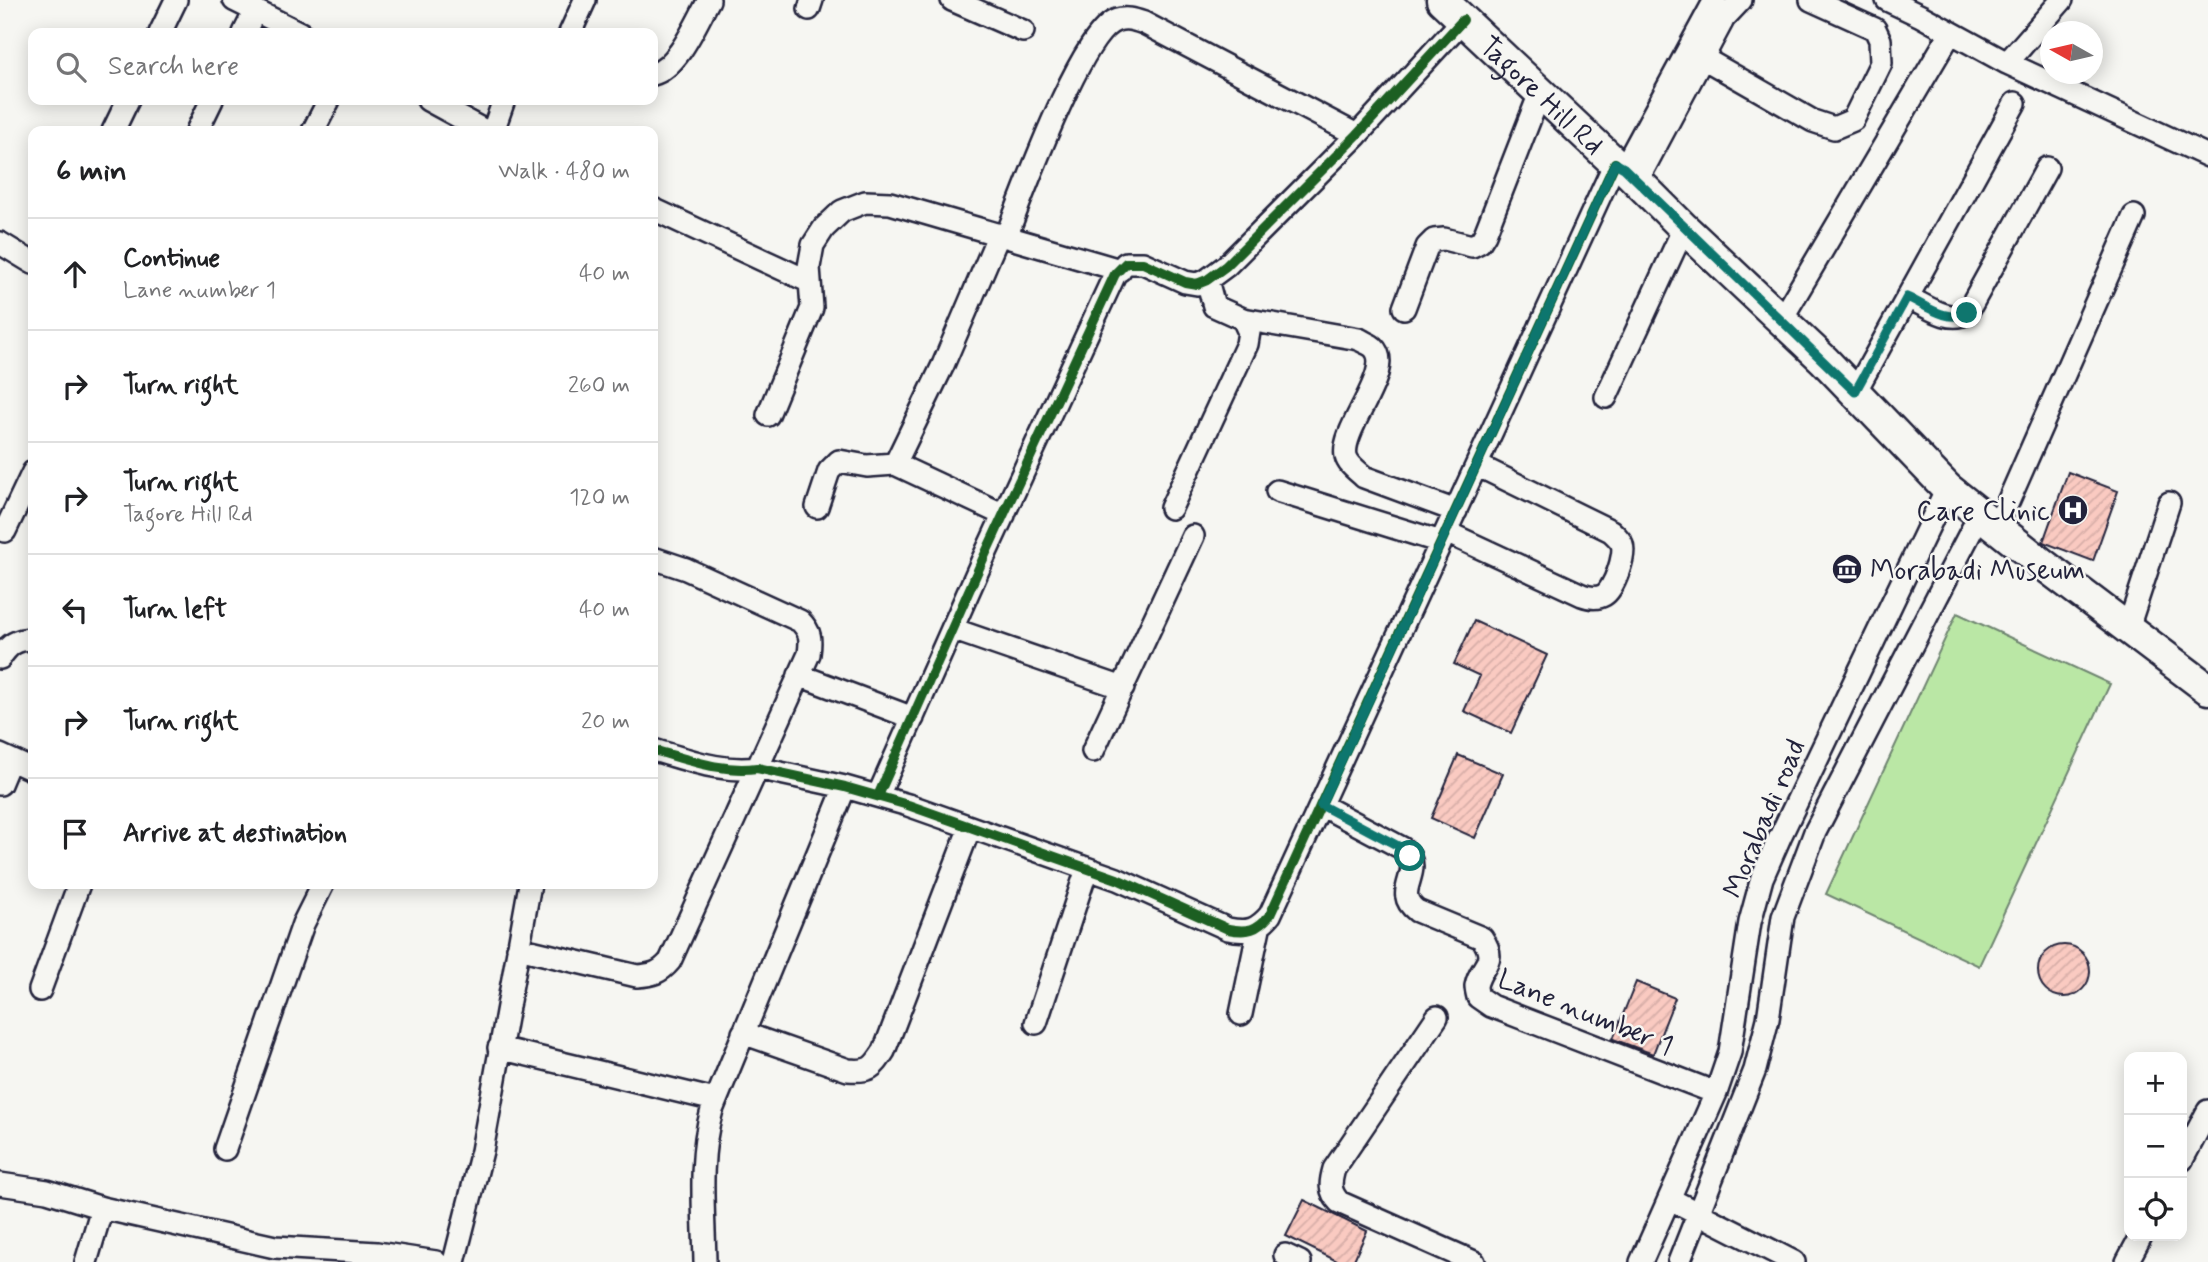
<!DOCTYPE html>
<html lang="en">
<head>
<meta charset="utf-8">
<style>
  body { margin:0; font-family:Mynerve,sans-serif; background:#f6f6f6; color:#202124 }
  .controls { position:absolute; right:21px; bottom:21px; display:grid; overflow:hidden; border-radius:14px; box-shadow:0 4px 18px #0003 }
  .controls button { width:63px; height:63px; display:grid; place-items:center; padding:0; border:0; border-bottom:2px solid #e0e0e0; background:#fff; color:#202124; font:35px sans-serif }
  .compass { position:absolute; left:2040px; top:21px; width:63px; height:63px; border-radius:50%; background:#fff; box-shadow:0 4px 18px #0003; rotate:278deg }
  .stop { position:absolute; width:21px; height:21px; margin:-16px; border:5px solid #0f766e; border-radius:50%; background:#fff }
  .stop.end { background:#0f766e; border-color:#fff; box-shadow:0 2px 7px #0008 }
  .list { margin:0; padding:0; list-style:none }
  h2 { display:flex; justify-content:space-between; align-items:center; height:91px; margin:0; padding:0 28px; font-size:30px }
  h2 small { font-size:23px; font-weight:400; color:#757577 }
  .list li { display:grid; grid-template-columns:46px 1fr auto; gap:21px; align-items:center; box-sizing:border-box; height:112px; padding:0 28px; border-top:2px solid #e0e0e0 }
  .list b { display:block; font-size:26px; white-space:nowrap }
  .list p { margin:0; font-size:23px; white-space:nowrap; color:#757577 }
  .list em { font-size:23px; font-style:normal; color:#757577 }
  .icon { flex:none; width:38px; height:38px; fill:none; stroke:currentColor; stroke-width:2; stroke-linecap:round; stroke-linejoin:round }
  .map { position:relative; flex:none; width:2208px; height:1262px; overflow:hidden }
  .search { position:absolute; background:#fff; box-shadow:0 4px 18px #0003; left:28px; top:28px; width:630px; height:77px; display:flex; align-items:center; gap:18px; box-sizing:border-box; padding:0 24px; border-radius:14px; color:#757577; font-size:26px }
  .panel { position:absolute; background:#fff; box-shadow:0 4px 18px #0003; left:28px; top:126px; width:630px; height:763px; border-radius:14px }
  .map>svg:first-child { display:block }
  .pitch { fill:#bae7a5; stroke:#6e8470; stroke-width:2 }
  .building { fill:url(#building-hatch); stroke:#22223b; stroke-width:2 }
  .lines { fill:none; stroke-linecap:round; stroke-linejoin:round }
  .minor-casing { stroke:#22223b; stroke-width:26 }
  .secondary-casing { stroke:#22223b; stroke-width:35 }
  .minor { stroke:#f6f6f2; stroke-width:21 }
  .secondary { stroke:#f6f6f2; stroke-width:30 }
  .cycleway-casing { stroke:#f6f6f2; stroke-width:15 }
  .cycleway { stroke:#1b5e20; stroke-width:10 }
  .route { stroke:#0f766e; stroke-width:9 }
  .labels { text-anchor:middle; stroke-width:5; stroke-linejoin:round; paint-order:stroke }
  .street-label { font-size:28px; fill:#22223b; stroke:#f6f6f2 }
  .poi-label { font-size:28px; fill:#22223b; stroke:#f6f6f2; text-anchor:end }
</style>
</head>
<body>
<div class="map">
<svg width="2208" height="1262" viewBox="0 0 2208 1262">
  <defs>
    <pattern id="building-hatch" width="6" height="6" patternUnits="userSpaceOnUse" patternTransform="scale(1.75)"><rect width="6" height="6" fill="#facac1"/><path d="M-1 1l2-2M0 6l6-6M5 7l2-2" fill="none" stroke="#d6ada7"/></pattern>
  </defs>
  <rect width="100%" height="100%" fill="#f6f6f2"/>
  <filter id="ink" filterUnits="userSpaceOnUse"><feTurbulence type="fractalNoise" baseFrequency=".0143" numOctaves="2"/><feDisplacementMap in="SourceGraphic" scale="14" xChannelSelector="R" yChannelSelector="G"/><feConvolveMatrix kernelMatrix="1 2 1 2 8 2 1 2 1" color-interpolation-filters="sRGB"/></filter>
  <g filter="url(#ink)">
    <path class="pitch" d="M1957 613 2110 684 1979 966 1826 894Z"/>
    <path class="building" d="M2068 472 2118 491 2093 561 2043 542Z
      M1474 621 1547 655 1511 733 1464 711 1480 676 1454 664Z
      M1458 755 1503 774 1475 838 1431 818Z
      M2038 971a26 26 0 1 1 52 0a26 26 0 1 1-52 0Z
      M1636 982 1675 998 1653 1054 1613 1039Z
      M1304 1200 1367 1231 1353 1262H1339L1286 1236Z"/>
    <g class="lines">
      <g class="minor-casing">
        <path id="minor" d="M234 0 300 33
          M952 0 1023 31
          M1887 0 1921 16 2007 63 2062 0
          M809 9 812 0
          M160 33 176 0
          M244 33 255 11
          M570 33 585 0
          M1703 58 1813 121 1834 128 1853 120 1881 63 1880 40 1875 29 1811 0
          M2007 63 2208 156
          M653 74C678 68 697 21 709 0
          M428 100 485 131
          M113 131 128 100
          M197 131 212 100
          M313 131 329 100
          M493 131 504 100
          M1624 168 1715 0
          M1637 181 1724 18 1741 0
          M653 209 810 282
          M999 234 943 365 895 464 1004 515
          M1006 237C1022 197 1081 31 1117 20 1127 17 1135 20 1144 23L1357 135
          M0 243 33 263
          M1907 297C1925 305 1949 324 1967 313L2047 168
          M1404 308 1427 247 1434 240 1444 239 1472 246 1480 242 1485 234 1540 93
          M1243 319 1359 339C1363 342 1370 344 1373 347 1397 369 1340 428 1346 456 1348 465 1358 471 1364 477L1456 511
          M1781 320 1950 34
          M1855 392 2015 103
          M1606 397 1684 228
          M768 415 812 308 809 267 813 245 824 228 842 211 865 202 890 203 1120 270
          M1277 491 1441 542
          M817 507 829 471 839 461 867 466 895 464
          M1171 508 1247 344 1249 332 1243 319 1214 306 1207 280
          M1997 527 2134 216
          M5 531 33 472
          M1446 532 1582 595C1590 598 1597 599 1604 595 1614 589 1626 555 1622 544 1620 539 1615 535 1611 531L1477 465
          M2128 628 2169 503
          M952 629 1123 688
          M0 658C9 644 17 639 33 639
          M799 675 913 718
          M653 750C687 759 721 773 757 768L845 787 908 805 1117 879 1228 929C1248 933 1257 930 1270 915L1615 163
          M1093 751 1193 536
          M0 755 33 770
          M0 784 10 760
          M878 796 983 559 1115 274 1126 263H1143L1185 282 1197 284 1207 280 1226 266 1357 135 1463 20
          M1321 805 1402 848C1405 851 1409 853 1410 857 1419 877 1393 893 1417 911L1482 938C1499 963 1480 964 1476 986 1476 989 1477 993 1478 997L1491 1006 1716 1093
          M518 948 637 976C652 975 660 973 670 961L809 654C811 639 811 632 800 621L686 569 653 558
          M40 990 79 884
          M1241 1014 1259 928
          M1437 1017 1334 1169C1330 1183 1329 1191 1339 1202L1474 1262
          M1036 1023 1087 869
          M743 1033 848 1070C870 1072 873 1068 884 1051L970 827
          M499 1048 715 1100
          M225 1149 303 924 323 884
          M2182 1160 2208 1111
          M0 1184 47 1191 102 1208
          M1670 1199 1794 1262
          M1285 1255 1300 1262
          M86 1262 102 1208 275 1247 377 1253 436 1262
          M454 1262 482 1151 530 884
          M705 1262C704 1211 698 1159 712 1110L845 787
          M1641 1262 1716 1093 1730 1052 1750 922 1762 878 1780 837 1947 488
          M1679 1262 1755 1070 1768 1019 1783 917 1815 832 1980 514
          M2127 1262 2141 1236"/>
      </g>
      <g class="secondary-casing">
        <g id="secondary">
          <path id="s1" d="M1442 0 1615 163 1624 168 1684 228 1824 360 1947 488 2044 565 2208 689"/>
        </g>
      </g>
      <use href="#minor" class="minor"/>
      <use href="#secondary" class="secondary"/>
      <g class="cycleway-casing">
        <path id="cycleway" d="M653 750C687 759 721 773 757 768L845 787 908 805 1117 879 1228 929C1248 933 1257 930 1270 915L1615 163
          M878 796 983 559 1115 274 1126 263H1143L1185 282 1197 284 1207 280 1226 266 1357 135 1463 20"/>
      </g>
      <use href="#cycleway" class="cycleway"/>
    </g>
  </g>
  <g class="lines" filter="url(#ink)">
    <path class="route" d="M1410 856 1402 848 1321 805 1615 163 1624 168 1855 392 1907 297C1925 305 1949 324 1967 313"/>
  </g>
  <defs>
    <g id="hospital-disc" transform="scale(1.575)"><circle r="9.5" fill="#22223b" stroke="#f6f6f2"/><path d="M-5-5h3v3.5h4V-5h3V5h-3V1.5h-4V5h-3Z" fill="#fff"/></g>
    <g id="museum-disc" transform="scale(1.575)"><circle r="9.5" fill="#22223b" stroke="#f6f6f2"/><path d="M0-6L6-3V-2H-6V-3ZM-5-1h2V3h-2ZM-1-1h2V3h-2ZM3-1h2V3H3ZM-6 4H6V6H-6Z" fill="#fff"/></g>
  </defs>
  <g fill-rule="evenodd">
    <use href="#hospital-disc" x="2073" y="510"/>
    <use href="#museum-disc" x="1847" y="569"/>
  </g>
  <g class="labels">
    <g class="street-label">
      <text dy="10" stroke="none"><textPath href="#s1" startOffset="138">Tagore Hill Rd</textPath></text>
      <text transform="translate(1763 818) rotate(-67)" y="10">Morabadi road</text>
      <text transform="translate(1586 1011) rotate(22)" y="10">Lane number 1</text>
    </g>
    <g class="poi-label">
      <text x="2050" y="520">Care Clinic</text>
      <text x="1870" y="579" text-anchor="start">Morabadi Museum</text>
    </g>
  </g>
</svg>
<div class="controls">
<button>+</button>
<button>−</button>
<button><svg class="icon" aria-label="locate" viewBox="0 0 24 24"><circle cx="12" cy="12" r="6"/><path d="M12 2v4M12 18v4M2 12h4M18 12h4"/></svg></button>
</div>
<svg class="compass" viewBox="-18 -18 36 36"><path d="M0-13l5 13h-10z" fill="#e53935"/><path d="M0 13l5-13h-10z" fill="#757577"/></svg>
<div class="stop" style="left:1410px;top:856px"></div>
<div class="stop end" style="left:1967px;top:313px"></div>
<div class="search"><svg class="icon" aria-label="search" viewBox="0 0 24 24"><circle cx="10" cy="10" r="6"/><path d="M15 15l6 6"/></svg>Search here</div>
<section class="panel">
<h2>6 min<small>Walk · 480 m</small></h2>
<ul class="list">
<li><svg class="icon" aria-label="ahead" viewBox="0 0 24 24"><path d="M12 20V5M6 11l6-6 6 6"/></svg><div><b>Continue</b><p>Lane number 1</p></div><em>40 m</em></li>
<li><svg class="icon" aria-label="right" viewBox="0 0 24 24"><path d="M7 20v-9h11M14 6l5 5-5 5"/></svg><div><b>Turn right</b></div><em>260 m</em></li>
<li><svg class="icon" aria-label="right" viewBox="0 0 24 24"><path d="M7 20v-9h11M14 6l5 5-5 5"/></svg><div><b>Turn right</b><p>Tagore Hill Rd</p></div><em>120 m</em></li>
<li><svg class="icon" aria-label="left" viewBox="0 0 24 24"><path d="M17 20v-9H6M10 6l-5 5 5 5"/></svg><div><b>Turn left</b></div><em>40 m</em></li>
<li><svg class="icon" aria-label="right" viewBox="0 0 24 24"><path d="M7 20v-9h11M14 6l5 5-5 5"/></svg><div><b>Turn right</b></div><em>20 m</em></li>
<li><svg class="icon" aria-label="arrive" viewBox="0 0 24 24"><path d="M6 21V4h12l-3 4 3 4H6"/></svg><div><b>Arrive at destination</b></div></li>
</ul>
</section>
</div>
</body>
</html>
